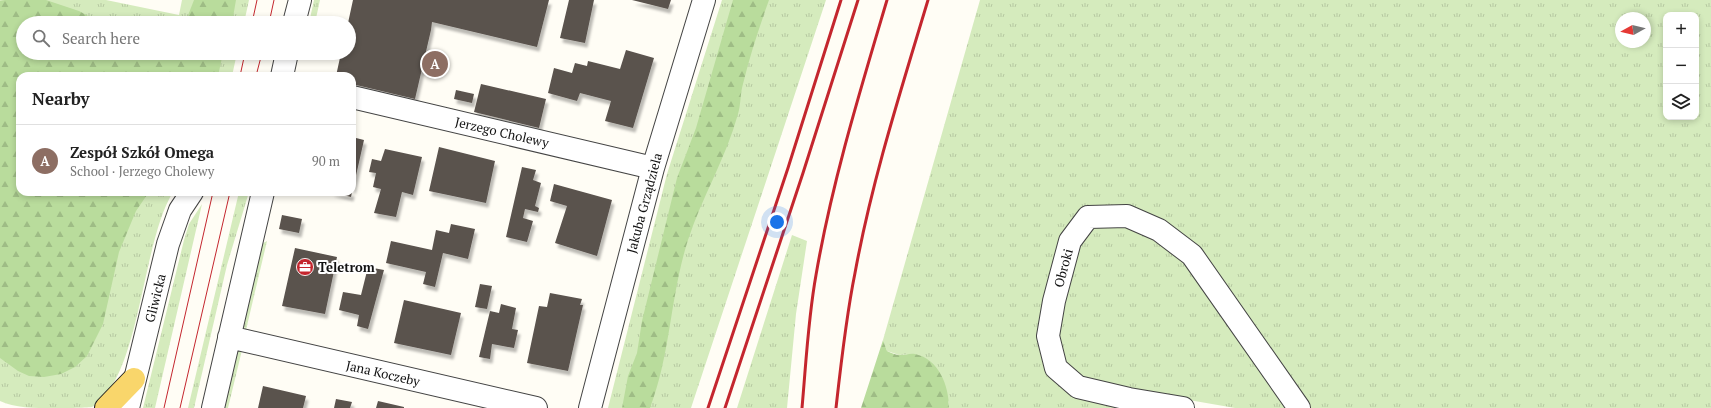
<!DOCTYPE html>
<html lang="en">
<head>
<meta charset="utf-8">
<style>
  body { margin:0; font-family:"PT Serif",serif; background:#f2f2f2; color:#222 }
  .controls { position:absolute; right:12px; top:12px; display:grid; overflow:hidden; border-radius:8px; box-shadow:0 2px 6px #0003 }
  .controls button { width:36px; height:36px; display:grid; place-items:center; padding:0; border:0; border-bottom:1px solid #e0e0e0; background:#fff; color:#222; font:20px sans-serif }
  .compass { position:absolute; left:1615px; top:12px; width:36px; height:36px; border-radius:50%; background:#fff; box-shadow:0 2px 6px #0003; rotate:262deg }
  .you { position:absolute; left:777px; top:222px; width:14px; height:14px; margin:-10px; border:3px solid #fff; border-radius:50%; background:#1a73e8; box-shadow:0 0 0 6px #1a73e833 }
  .badge { display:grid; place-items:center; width:26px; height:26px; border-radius:50%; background:#c4262e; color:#fff; font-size:13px; font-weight:700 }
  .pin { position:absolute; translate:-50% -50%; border:2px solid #fff; box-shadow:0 1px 4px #0006 }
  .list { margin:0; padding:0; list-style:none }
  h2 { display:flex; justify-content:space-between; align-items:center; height:52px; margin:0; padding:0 16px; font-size:17px }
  h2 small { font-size:13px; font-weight:400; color:#767676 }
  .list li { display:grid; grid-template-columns:26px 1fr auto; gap:12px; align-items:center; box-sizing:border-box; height:72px; padding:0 16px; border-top:1px solid #e0e0e0 }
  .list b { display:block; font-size:15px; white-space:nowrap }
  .list p { margin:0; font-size:13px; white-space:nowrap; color:#767676 }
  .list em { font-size:13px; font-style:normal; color:#767676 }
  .icon { flex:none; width:22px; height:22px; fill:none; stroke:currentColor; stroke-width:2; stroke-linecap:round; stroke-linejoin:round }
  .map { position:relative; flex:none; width:1711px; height:408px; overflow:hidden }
  .search { position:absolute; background:#fff; box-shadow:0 2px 6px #0003; left:16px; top:16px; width:340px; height:44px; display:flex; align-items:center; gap:10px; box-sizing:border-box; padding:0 14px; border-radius:22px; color:#767676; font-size:15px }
  .panel { position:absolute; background:#fff; box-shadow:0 2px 6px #0003; left:16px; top:72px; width:340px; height:124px; border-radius:12px }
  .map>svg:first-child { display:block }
  .grass { fill:url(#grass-tufts); fill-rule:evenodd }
  .forest { fill:url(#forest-firs) }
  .building { fill:#5a524d; filter:url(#shadow) }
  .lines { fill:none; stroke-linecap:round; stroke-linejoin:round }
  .minor-casing { stroke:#444; stroke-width:24 }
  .major-casing { stroke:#222; stroke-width:24 }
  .minor { stroke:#fff; stroke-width:22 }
  .major { stroke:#f9d66b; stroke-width:22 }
  .tram { stroke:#c4262e; stroke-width:1 }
  .rail { stroke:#c4262e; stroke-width:3 }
  .labels { text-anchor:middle; stroke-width:4; stroke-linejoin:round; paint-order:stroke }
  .street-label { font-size:13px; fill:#111; stroke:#fff }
  .poi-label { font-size:13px; font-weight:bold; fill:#111; stroke:#fff; text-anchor:start }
</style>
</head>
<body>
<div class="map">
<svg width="1711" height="408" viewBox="0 0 1711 408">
  <defs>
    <pattern id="grass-tufts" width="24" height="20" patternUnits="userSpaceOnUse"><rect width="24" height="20" fill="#d5ebbd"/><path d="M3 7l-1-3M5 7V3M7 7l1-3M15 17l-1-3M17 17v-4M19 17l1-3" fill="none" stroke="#b6c8a1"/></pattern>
    <pattern id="forest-firs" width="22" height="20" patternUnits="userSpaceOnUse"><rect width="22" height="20" fill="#b9dc9c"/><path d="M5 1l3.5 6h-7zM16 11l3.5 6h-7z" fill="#9ebc85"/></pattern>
    <filter id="shadow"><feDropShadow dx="2.5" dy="4.5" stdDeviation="1" flood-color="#0004"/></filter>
  </defs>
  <rect width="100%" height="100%" fill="#fffdf5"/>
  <path class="grass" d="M0 0H106L179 15 182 0H249L244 23H23V53H237L232 76H20V192H173C141 243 141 378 92 407 86 408 61 408 53 408 35 408 14 408 0 401Z
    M314 0H320L315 23H309Z
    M722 0H826L691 408H608L667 174Z
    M980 0H1711V408H1235L1137 391 1133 408H949V402L913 354 899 355 887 351 883 340ZM1666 15H1696V117H1666ZM1621 18H1645V42H1621Z
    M239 192H249L227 265 194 408H188Z
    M202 204 155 408H143L184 240 189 224Z
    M792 235 807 241 796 314 787 408H737Z
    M267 241 246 330 240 322 258 246Z
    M242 350 228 408H221L234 352Z"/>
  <path class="forest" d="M5 0H46L79 11 101 23H23V53H223L218 76H20V192H149L136 211 119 252 103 324 87 356 75 367 61 374 44 377 29 376 18 371 0 358V1Z
    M194 0H236L232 23H185Z
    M733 0H769C759 28 750 55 743 84 740 94 741 104 738 114 726 158 702 197 688 240 670 296 671 353 650 408H622L628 376 637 353 642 321 677 178 696 128Z
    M883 340 887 351C891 353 896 355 900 355 905 355 910 353 915 354 939 359 949 386 949 408H861Z"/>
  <path class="building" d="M353 0H549L537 47 432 22 431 30 415 99 352 84V76H336L341 53H349V23H348Z
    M569 0H594L585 43 560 38Z
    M632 0H671L668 9Z
    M626 50 654 58 633 128 605 121 611 101 580 93 577 101 548 93 554 68 572 73 575 63 587 66 588 61 620 69Z
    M481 84 546 99 539 128 474 112Z
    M456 90 474 94 472 103 454 99Z
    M352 137 364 140 353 189H352Z
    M439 147 495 161 486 203 429 191Z
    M385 149 422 157 413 195 402 192 396 217 374 213 381 189 373 187 376 173 369 172 372 159 381 161Z
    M522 167 536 170 533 180 541 183 535 206 539 208 538 212 525 209 523 218 533 221 527 242 506 237Z
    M554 184 612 200 597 256 555 243 567 206 550 201Z
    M331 192H352L351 197Z
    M282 215 302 219 299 233 279 229Z
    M451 224 475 229 468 259 443 253 435 287 423 284 426 272 386 263 391 241 432 250 436 230 449 233Z
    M295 248 337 257 325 314 282 306Z
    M368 267 384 270 368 329 357 326 359 315 339 310 343 292 361 295Z
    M480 284 492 286 487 309 475 307Z
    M550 293 582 299 580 305H583L568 371 527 363 539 306 547 307Z
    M404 300 461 313 451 355 394 343Z
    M501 304 516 308 512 329 518 330 514 348 492 344 490 359 479 357 490 311 499 313Z
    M263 386 306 396 303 408H258Z
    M336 399 352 402 350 408H334Z
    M378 401 404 407V408H376Z"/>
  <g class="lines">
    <g class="minor-casing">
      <path id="minor" d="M294 23 300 0
        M282 76 287 53
        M352 97 653 168
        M229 337 536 408
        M128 408 168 244 180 210 192 192
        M213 408 263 192
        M590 408 653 168 704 0
        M1183 408 1129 399 1078 387 1056 368 1048 336 1054 301 1070 241 1088 217 1127 216 1159 230 1192 255 1299 408"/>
    </g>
    <g class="major-casing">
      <path id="major" d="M106 408 134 379"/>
    </g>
    <use href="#minor" class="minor"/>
    <use href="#major" class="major"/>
    <path class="tram" d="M252 23 257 0
      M269 23 274 0
      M240 76 245 53
      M256 76 262 53
      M164 408 213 192
      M180 408 230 192"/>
    <path class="rail" d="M708 408 788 168 841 0
      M725 408 803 173 858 0
      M802 408C806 364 808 319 816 275 832 182 860 91 887 0
      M836 408C841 363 846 317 855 273 872 180 901 90 928 0"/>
  </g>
  <defs>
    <g id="office-disc" transform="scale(0.9)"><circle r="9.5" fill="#c4262e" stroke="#fff"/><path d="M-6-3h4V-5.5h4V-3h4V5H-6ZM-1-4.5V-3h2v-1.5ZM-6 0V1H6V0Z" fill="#fff"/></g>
  </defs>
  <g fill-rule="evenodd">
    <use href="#office-disc" x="305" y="267"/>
  </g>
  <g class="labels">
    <g class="street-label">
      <text transform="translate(502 132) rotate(13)" y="5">Jerzego Cholewy</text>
      <text transform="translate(644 203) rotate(-75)" y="5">Jakuba Grządziela</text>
      <text transform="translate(1063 268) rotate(-75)" y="5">Obroki</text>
      <text transform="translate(155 298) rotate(-76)" y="5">Gliwicka</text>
      <text transform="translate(383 373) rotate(13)" y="5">Jana Koczeby</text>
    </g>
    <g class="poi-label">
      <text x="318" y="272">Teletrom</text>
    </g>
  </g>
</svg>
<div class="controls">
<button>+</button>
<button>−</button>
<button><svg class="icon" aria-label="layers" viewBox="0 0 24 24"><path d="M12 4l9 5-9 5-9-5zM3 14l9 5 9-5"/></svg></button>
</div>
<svg class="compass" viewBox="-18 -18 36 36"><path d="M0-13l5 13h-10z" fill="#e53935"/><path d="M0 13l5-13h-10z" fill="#767676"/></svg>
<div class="you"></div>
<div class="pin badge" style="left:435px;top:64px;background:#8d6e63">A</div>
<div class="search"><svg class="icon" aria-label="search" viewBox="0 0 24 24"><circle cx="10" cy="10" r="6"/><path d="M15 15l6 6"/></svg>Search here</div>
<section class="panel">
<h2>Nearby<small></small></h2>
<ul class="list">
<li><span class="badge" style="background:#8d6e63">A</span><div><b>Zespół Szkół Omega</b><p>School · Jerzego Cholewy</p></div><em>90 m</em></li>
</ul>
</section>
</div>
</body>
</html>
